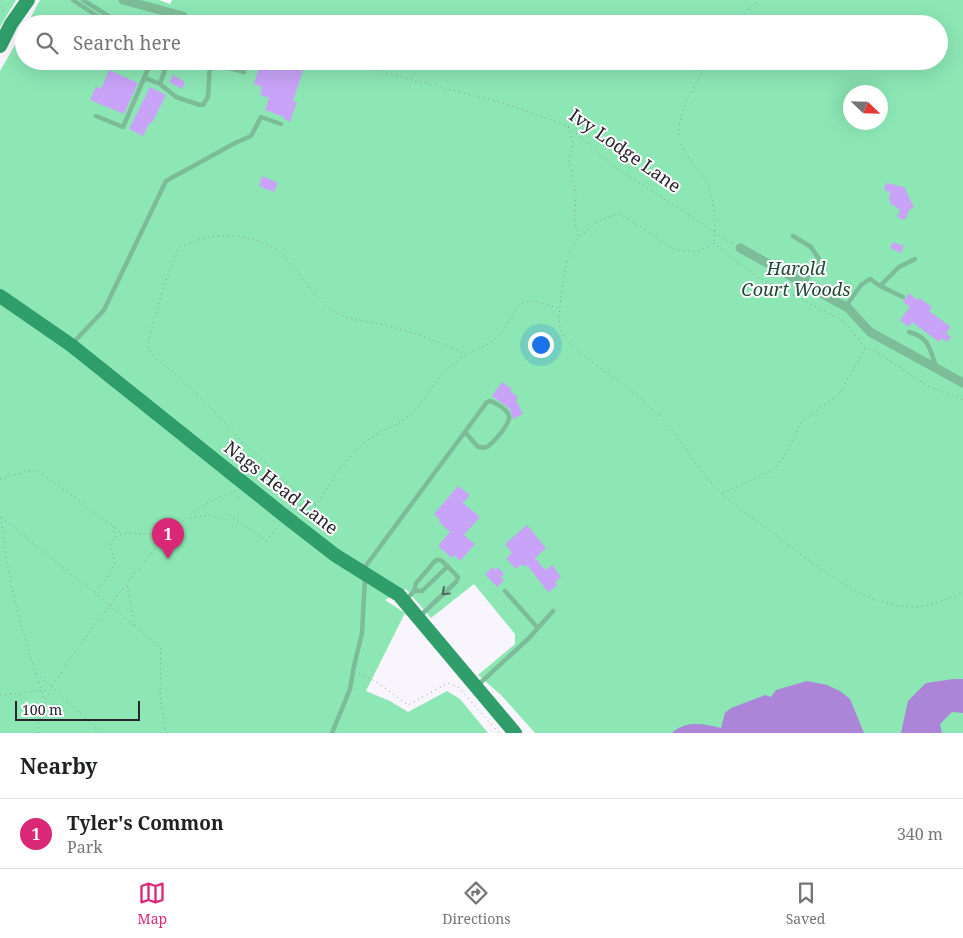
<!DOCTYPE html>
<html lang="en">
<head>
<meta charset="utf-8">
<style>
  body { margin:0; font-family:"Noto Serif",serif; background:#f2f2f2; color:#202124 }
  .compass { position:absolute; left:843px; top:85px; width:45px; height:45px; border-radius:50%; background:#fff; box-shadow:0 5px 20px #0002; rotate:113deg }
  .scale { position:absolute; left:15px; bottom:12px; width:125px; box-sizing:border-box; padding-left:5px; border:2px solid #292430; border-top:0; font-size:14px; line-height:18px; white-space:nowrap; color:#292430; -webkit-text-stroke:4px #fff; paint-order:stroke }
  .you { position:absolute; left:540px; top:344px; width:18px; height:18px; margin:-12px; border:4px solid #fff; border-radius:50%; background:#1a73e8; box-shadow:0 0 0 8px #1a73e833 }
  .badge { display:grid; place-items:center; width:32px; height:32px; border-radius:50%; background:#db2777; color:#fff; font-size:16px; font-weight:700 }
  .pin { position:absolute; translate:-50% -41px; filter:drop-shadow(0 1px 2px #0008) }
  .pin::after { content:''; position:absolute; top:26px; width:18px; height:15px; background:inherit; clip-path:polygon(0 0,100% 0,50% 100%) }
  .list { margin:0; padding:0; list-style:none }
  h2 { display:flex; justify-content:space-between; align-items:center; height:65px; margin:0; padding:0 20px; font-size:21px }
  h2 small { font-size:16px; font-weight:400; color:#757577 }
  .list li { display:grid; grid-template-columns:32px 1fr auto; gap:15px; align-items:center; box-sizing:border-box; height:70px; padding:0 20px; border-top:1px solid #e0e0e0 }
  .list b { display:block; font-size:19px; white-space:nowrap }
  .list p { margin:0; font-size:16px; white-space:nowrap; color:#757577 }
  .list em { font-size:16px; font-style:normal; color:#757577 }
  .icon { flex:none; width:28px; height:28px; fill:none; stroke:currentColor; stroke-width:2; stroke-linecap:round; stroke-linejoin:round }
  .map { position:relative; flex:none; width:963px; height:733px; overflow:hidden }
  .search { position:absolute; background:#fff; box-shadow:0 5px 20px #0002; left:15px; right:15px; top:15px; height:55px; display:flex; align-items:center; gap:12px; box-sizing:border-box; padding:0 18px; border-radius:28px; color:#757577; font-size:19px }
  .sheet { height:135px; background:#fff }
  nav { display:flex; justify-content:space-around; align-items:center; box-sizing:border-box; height:70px; border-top:1px solid #e0e0e0; background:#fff; font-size:14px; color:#757577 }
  nav a { display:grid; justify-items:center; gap:2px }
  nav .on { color:#db2777 }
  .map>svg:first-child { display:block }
  .green { fill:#8ce7b5; fill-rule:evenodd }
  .water { fill:#ac85d9 }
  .building { fill:#c9a3f8 }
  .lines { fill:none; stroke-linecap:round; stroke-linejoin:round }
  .path { stroke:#949099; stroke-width:1; stroke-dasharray:1 4; stroke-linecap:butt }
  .lane { stroke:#7dbc98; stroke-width:4.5 }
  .street { stroke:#7dbc98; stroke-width:9 }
  .secondary { stroke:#309e6b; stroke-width:14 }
  .oneway { stroke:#4f685f }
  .labels { text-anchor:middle; stroke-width:4; stroke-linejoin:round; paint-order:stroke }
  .street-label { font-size:18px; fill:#292430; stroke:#fff }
  .park-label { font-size:18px; font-style:italic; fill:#1e4933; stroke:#fff }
</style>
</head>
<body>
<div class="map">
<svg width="963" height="733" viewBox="0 0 963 733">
  <rect width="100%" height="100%" fill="#f8f5fc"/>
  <path class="green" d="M0 0H16L0 27Z
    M40 0H159L170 4 172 0H963V733H535L501 695 478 675 515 644V634L474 584 431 618 406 589 385 600 405 613 366 691 390 701 408 712 447 691 460 699 488 733H0V71L24 29V61H939V24H27ZM850 92H880V122H850Z"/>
  <path class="water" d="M953 679H963V713L952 712 940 724 942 733H901L908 701 926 683Z
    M807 681 827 685 840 691 850 699 864 733H672C686 720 704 724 721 728L725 713 731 708 765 695 771 697 776 690Z"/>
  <path class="building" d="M261 61H306L293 101 297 102 290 122 284 119V117L265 110 269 98 260 95 262 87 254 84Z
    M109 70 138 83 124 114 90 100 96 86 101 89Z
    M173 75 185 82 182 89 169 82Z
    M150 87 166 95 152 123 150 122 143 136 129 129Z
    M262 176 278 183 274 192 259 186Z
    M886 183 904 187 914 207 909 210 905 220 897 217 900 210 890 203 889 198 890 192 884 190Z
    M893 242 904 246 901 253 890 248Z
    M908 293 918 300 919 298 932 307 929 311 951 327 946 333 951 337 947 342 942 338 939 342 912 322 909 327 900 320 910 307 902 301 906 299Z
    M502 382 512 389 510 391 518 397 516 400 523 414 513 419 510 409 492 396Z
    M458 486 470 495 463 503 480 517 464 535 475 544 460 561 454 555 452 558 438 546 450 532 439 522 440 520 434 514Z
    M527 525 546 548 535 558 545 570 552 565 561 577 555 582 558 585 548 592 527 565 524 567 522 564 516 569 506 558 512 553 505 544Z
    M493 567 495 570 498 567 504 574 501 577 504 580 497 587 485 574Z"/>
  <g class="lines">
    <path class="path" d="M0 6 5 13
      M193 18 211 24
      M734 24 758 0
      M338 61 503 103 568 126 611 164 733 244
      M709 61C697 81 674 115 680 140 683 154 697 167 705 179 714 193 716 226 714 243L697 252 676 250 622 215C605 212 579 234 571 249 565 261 557 313 560 327 561 330 563 335 564 337 569 345 577 350 583 355 604 372 627 385 646 403 657 413 668 425 677 437 688 452 698 468 711 482 730 503 755 520 778 537 814 564 865 607 913 607 930 607 947 599 963 592
      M568 127 573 141 569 161 576 196 574 216 578 238
      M714 243 734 260 759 278 844 321 865 348
      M0 479 31 470 38 471 83 503 87 509 93 514 98 515 114 526 115 536
      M723 493 771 471 782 461 802 421 839 394 866 348 876 352 926 385 963 400
      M238 498 239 493
      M315 504 298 493 242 442 216 413 172 371 156 359 148 348C148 335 172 256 180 248 182 246 187 244 190 243 215 231 254 234 277 250 299 267 309 296 333 311 346 320 372 322 388 326 415 333 440 342 466 354
      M290 506 316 505C332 482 348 453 372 437 382 430 396 427 405 419 425 404 434 380 453 364 466 352 483 349 495 339 506 330 514 308 523 303 534 298 549 306 560 309
      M1 517C7 581 24 641 45 701
      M1 517 135 626
      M190 518 210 515 222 520 227 513 266 541 278 526
      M115 528 121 533
      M127 586 135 626 161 648 160 696 166 733
      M94 592 106 579 115 563 110 542C124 526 141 537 159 533 165 532 172 529 178 526
      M359 673 375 681 408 705 448 683 458 687 499 733
      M36 674 52 687 101 733
      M0 695 49 690
      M37 733C39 720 43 705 49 693 52 686 57 679 61 673 74 652 88 634 103 614 137 571 180 507 235 491"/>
    <path class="lane" d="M73 0 109 24
      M83 0 121 24
      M168 61 160 84 176 97 200 105H203L208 97 210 63
      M204 61 244 72
      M148 69 152 61
      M145 78 160 84
      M96 116 123 127 148 69 135 61
      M793 236 811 247 819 259 816 267 804 283
      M880 286 899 267 915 259
      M846 306 861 285 870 279 880 286 903 297
      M909 332C929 337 930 349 936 367
      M72 344 104 310 166 181 235 143 251 136 261 117 281 124
      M362 571 487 402 491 401C497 404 508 410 509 416 511 423 492 445 486 447 484 448 481 447 478 447L465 432
      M414 591H422L448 566
      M505 591 538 628
      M406 600 414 591 416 583 436 560H441L458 577 456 582 420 616
      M478 685 529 638 553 611
      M332 733 350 689 354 666 362 633 365 578"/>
    <path class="street" d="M123 0 183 16
      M740 248 848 308 870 332 963 383"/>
    <path class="secondary" d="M0 46 11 24 28 0
      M0 296 71 345 286 517 335 555 399 595 515 733"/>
  </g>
  <defs><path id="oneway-chevron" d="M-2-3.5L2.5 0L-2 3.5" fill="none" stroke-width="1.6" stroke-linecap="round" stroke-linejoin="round" transform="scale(1.25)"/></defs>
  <use class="oneway" href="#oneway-chevron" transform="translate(445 592) rotate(137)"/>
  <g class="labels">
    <g class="street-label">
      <text transform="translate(625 151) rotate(35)" y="6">Ivy Lodge Lane</text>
      <text transform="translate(281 488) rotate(38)" y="6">Nags Head Lane</text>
    </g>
    <g class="park-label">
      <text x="796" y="275">Harold<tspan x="796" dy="21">Court Woods</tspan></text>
    </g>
  </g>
</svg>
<svg class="compass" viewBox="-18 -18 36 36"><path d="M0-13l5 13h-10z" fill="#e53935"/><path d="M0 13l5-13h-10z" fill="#757577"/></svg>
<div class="scale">100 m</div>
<div class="you"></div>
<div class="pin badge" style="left:168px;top:559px">1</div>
<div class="search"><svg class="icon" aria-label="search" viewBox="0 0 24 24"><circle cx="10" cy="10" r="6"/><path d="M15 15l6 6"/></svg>Search here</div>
</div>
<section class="sheet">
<h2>Nearby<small></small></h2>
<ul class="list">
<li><span class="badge">1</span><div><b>Tyler's Common</b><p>Park</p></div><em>340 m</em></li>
</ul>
</section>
<nav>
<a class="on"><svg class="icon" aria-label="map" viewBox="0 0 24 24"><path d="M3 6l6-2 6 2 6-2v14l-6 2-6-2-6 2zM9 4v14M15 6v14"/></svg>Map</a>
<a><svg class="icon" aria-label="directions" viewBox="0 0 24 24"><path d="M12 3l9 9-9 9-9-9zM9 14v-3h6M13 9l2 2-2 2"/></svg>Directions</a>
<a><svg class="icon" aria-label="saved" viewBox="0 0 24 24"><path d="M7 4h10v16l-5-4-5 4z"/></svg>Saved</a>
</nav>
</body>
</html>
